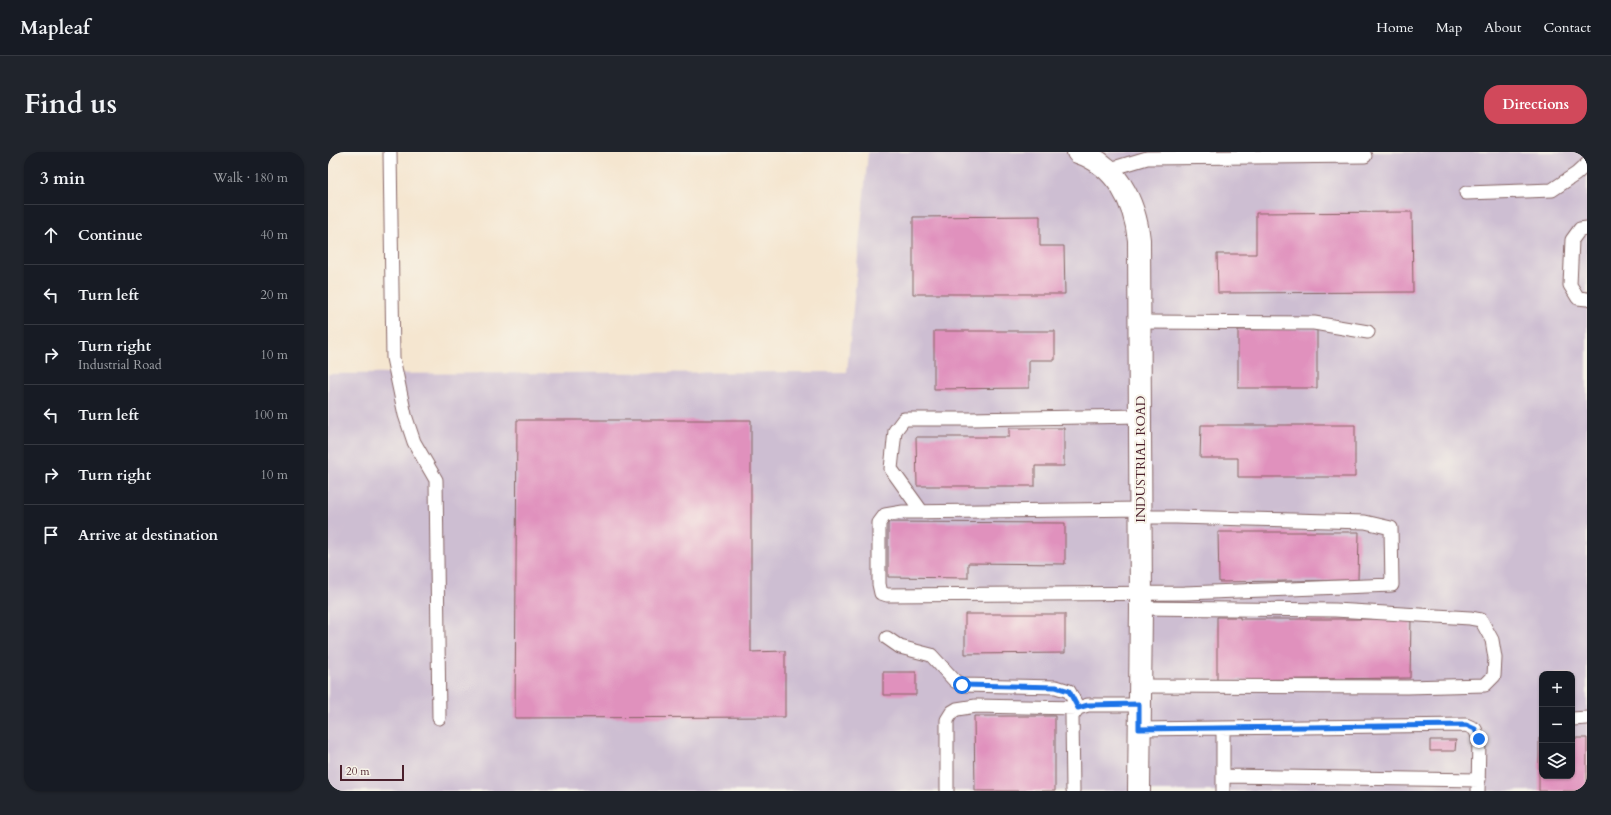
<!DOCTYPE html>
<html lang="en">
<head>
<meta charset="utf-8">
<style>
  body { margin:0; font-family:Cardo,serif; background:#20242c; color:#f1f3f6 }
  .controls { position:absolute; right:12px; bottom:12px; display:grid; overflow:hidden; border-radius:8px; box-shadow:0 1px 3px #0004 }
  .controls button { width:36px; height:36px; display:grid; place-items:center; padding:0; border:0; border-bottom:1px solid #363941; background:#171b24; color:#f1f3f6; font:20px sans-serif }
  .scale { position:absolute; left:12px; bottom:10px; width:64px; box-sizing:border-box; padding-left:4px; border:2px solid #4a1f2b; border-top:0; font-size:11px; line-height:14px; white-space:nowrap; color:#4a1f2b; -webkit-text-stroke:3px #f7f3e8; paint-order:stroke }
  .stop { position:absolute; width:12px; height:12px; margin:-9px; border:3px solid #1a73e8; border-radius:50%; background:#fff }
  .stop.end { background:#1a73e8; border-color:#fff; box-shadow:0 1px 4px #0008 }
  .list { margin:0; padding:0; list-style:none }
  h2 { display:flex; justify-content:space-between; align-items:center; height:52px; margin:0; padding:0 16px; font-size:17px }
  h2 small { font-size:13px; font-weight:400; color:#9ea1a6 }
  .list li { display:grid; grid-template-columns:26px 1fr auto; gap:12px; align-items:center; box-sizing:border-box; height:60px; padding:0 16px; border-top:1px solid #363941 }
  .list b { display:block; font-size:15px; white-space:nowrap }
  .list p { margin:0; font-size:13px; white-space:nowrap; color:#9ea1a6 }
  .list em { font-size:13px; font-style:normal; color:#9ea1a6 }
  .icon { flex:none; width:22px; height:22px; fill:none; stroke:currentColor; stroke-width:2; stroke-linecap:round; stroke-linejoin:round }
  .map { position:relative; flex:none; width:1259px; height:639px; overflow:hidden; border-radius:16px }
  header { display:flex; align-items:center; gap:24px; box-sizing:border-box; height:56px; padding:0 20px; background:#171b24; border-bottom:1px solid #363941 }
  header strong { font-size:19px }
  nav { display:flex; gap:22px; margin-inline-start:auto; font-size:14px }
  .intro { display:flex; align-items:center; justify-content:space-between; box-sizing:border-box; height:96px; padding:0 24px }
  h1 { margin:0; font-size:28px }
  .button { padding:10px 18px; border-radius:16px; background:#d1495b; color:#fff; font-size:14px; font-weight:700 }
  main { display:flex; gap:24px; padding:0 24px }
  aside { flex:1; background:#171b24; border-radius:16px; box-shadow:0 1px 3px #0004 }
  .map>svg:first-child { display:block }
  .industrial { fill:#cdbed2; fill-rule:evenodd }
  .building { fill:#e091bd }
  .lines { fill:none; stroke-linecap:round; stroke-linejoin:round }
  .service-casing { stroke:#866565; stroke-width:15 }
  .minor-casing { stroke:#866565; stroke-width:24 }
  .service { stroke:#fff; stroke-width:13 }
  .minor { stroke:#fff; stroke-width:22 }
  .route { stroke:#1a73e8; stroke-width:5 }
  .labels { text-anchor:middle; stroke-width:4; stroke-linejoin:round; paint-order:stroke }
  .street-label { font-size:13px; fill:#4a1f2b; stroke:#f7f3e8 }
</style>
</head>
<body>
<header>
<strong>Mapleaf</strong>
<nav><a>Home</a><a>Map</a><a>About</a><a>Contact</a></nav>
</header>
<div class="intro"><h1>Find us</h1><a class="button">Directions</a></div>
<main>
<aside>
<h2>3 min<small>Walk · 180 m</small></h2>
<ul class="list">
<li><svg class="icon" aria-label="ahead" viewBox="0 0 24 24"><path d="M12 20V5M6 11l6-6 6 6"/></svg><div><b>Continue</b></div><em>40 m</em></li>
<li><svg class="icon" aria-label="left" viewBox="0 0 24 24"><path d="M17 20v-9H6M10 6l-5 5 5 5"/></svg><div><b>Turn left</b></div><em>20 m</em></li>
<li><svg class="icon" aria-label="right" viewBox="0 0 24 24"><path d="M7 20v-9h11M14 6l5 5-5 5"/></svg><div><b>Turn right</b><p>Industrial Road</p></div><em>10 m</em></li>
<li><svg class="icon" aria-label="left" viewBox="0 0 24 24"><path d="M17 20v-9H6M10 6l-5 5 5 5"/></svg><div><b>Turn left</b></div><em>100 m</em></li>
<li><svg class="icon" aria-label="right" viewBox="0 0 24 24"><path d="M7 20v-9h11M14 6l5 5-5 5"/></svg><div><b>Turn right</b></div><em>10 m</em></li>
<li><svg class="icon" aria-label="arrive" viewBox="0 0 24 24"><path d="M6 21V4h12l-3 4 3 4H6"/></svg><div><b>Arrive at destination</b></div></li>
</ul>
</aside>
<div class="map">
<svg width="1259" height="639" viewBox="0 0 1259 639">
  <rect width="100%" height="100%" fill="#f7f3e8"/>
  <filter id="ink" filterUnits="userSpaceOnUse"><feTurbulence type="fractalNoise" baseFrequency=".025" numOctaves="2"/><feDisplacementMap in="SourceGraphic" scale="8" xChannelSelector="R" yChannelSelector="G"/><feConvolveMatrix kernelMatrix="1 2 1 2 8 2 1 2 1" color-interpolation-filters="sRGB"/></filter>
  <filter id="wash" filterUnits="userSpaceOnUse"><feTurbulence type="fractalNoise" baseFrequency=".012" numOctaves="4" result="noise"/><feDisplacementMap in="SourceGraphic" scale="16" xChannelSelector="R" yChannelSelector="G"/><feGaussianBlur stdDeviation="0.9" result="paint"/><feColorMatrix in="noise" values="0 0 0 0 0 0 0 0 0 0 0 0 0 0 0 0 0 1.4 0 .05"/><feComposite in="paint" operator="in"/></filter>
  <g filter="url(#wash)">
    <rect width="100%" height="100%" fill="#f5e6d0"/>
    <path class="industrial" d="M540 0H1259V639H0V222L519 220ZM1214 522H1244V624H1214Z"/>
    <g id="blocks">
      <path class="building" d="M1084 60 1085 140 890 141 889 102H928V61Z
        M712 64V94H736L737 142H585V65Z
        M989 177V236H910V178Z
        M606 179H727V208H701V236L606 237Z
        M189 268H423V500L457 499V565L187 566Z
        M873 273H1027V325H910V306H872Z
        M681 276H736V314H707V334H589L588 285H681Z
        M560 370 737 371V412L640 411V426L560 425Z
        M890 380H1031L1030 428 891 430Z
        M637 462H737V501L637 502Z
        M889 465H912V467H1083L1082 526 889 528Z
        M555 520H588V543H555Z
        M646 564H727V639H647Z
        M1211 586H1214V624H1244V586H1259V639H1211Z
        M1102 588H1128L1127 599H1102Z"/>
    </g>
  </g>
  <g filter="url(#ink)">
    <use href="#blocks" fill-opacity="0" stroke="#866565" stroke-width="1"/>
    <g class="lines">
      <g class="service-casing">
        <path id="service" d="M62 0 65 206 77 263 86 290 108 328 111 566
          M779 18 819 6 1037 4
          M1138 41 1224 38 1248 22 1259 12
          M1259 76 1252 77 1244 88 1242 133 1250 146 1259 147
          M812 170 986 171 1040 180
          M812 357 575 360 557 363 551 371V432L553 441 559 443 857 441 1064 433 1063 376 1037 370 848 365H812
          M594 360 563 317 567 279 576 267H644L812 264
          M559 486 572 495 603 503 627 529 634 533 728 535 741 539 750 556 648 554 629 557 624 560 619 568V639
          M811 534 1079 535 1157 533 1166 524 1167 506 1164 488 1153 468 1142 466 1007 458 813 456
          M1244 567 1259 566
          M895 576V639
          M811 577 1138 573 1147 577 1151 587 1150 639
          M895 624 1151 628
          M745 639 744 564 750 556 760 553H811"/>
      </g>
      <g class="minor-casing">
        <path id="minor" d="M750 0C789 13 807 50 811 88L813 456 811 639"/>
      </g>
      <use href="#service" class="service"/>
      <use href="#minor" class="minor"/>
    </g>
  </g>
  <g class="lines" filter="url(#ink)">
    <path class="route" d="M634 533 728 535 741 539 750 556 760 553 811 552V577L1138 573 1147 577 1151 587"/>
  </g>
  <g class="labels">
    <g class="street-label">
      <text transform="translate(812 307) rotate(-90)" y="5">INDUSTRIAL ROAD</text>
    </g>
  </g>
</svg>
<div class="controls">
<button>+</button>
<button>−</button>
<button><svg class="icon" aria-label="layers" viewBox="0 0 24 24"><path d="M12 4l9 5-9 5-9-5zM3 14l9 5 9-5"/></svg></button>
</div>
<div class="scale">20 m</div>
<div class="stop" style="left:634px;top:533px"></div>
<div class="stop end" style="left:1151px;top:587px"></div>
</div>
</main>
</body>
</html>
